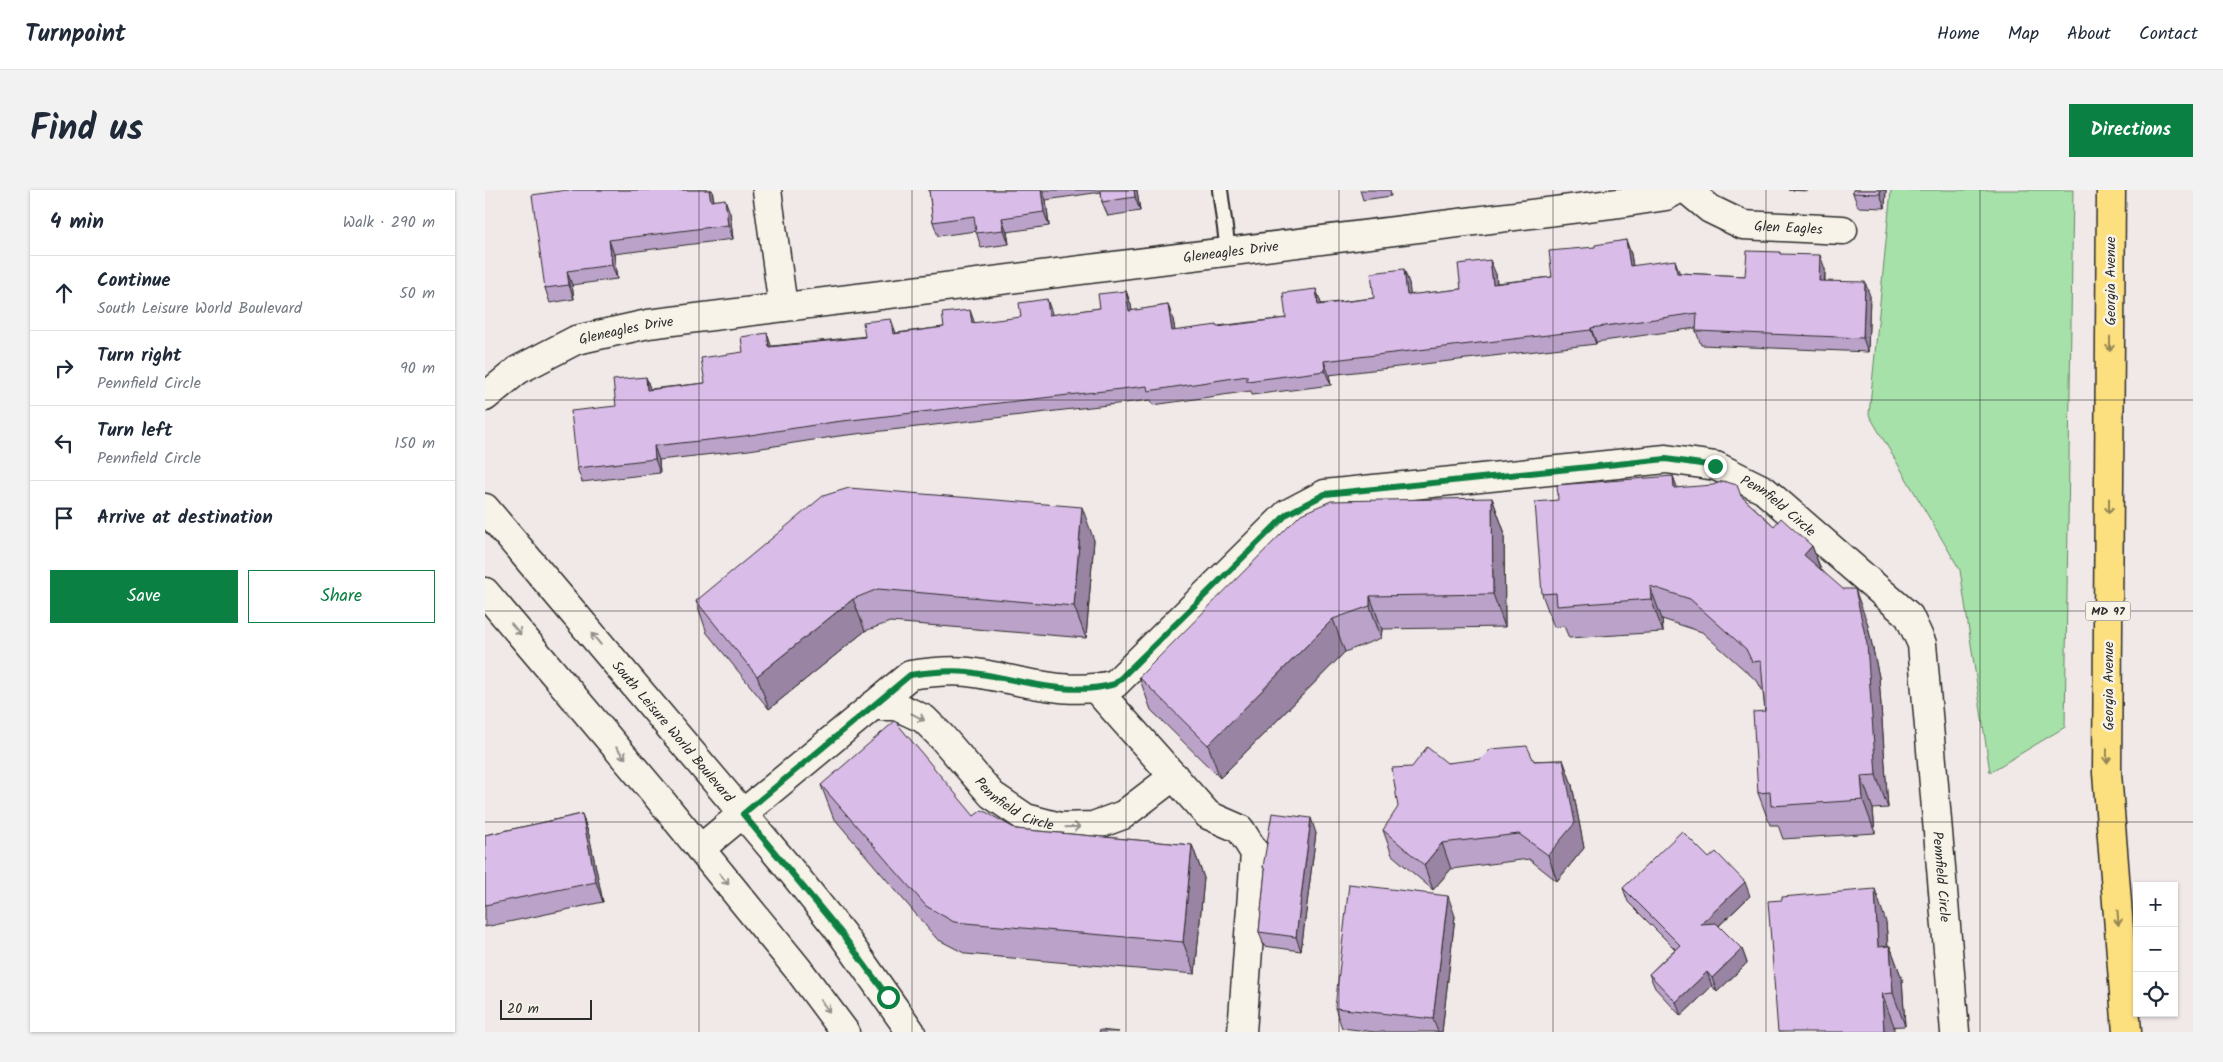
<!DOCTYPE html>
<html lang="en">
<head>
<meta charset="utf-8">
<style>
  body { margin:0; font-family:Kalam,sans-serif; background:#f2f2f3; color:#1f2937 }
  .controls { position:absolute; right:15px; bottom:15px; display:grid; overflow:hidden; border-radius:0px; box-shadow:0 1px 4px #0004 }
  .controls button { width:45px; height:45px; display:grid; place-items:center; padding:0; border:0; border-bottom:1px solid #e0e1e3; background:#fff; color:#1f2937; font:25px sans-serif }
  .scale { position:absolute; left:15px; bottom:12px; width:92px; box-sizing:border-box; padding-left:5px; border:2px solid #2b2b2b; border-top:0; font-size:14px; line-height:18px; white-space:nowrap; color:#2b2b2b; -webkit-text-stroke:4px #f7f3e8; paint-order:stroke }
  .stop { position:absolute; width:15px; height:15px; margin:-11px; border:4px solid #0b8043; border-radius:50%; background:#fff }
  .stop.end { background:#0b8043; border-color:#fff; box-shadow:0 1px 5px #0008 }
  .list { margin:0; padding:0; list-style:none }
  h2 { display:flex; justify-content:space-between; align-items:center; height:65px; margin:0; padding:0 20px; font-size:21px }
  h2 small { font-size:16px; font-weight:400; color:#747a83 }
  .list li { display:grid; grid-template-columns:32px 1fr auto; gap:15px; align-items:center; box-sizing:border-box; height:75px; padding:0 20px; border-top:1px solid #e0e1e3 }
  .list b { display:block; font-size:19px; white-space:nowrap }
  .list p { margin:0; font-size:16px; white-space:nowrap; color:#747a83 }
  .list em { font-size:16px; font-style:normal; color:#747a83 }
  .actions { display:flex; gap:10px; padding:15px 20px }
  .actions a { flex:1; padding:11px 0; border:1px solid #0b8043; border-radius:0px; text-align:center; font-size:18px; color:#0b8043 }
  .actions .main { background:#0b8043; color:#fff }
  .icon { flex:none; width:28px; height:28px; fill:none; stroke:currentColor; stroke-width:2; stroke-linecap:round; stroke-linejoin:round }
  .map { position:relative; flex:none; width:1708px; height:842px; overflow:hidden; border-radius:0px }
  header { display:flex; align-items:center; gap:30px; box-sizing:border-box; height:70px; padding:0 25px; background:#fff; border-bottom:1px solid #e0e1e3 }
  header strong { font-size:24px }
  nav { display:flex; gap:28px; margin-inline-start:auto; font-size:18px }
  .intro { display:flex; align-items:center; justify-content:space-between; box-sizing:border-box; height:120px; padding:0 30px }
  h1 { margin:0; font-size:35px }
  .button { padding:12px 22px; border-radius:0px; background:#0b8043; color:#fff; font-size:18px; font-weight:700 }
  main { display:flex; gap:30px; padding:0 30px }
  aside { flex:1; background:#fff; border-radius:0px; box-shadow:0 1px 4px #0004 }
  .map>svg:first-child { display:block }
  .green { fill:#a5e1a8; stroke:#68866a }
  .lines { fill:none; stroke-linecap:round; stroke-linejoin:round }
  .lane-casing { stroke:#2b2b2b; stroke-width:18 }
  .street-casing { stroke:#2b2b2b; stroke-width:31 }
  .secondary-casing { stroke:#2b2b2b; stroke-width:31 }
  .primary-casing { stroke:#2b2b2b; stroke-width:31 }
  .lane { stroke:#f7f3e8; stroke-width:14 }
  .street { stroke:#f7f3e8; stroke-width:28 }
  .secondary { stroke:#f7f3e8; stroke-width:28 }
  .primary { stroke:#fce080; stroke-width:28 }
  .wall { fill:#bba2c8; stroke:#2b2b2b }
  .shaded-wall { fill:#9984a3; stroke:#2b2b2b }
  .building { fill:#dabce9; stroke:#2b2b2b }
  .oneway { stroke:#948656 }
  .oneway2 { stroke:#918f8a }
  .route { stroke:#0b8043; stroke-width:6 }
  .grid { fill:none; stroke:#2b2b2b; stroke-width:1; stroke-opacity:0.55 }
  .labels { text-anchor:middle; stroke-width:5; stroke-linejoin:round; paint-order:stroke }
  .shield { fill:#f7f3e8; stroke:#686764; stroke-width:1 }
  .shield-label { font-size:12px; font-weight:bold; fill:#2b2b2b }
  .street-label { font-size:14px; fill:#2b2b2b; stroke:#f7f3e8 }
</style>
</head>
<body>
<header>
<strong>Turnpoint</strong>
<nav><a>Home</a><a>Map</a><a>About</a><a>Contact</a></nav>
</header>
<div class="intro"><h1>Find us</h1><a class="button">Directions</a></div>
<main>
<aside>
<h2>4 min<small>Walk · 290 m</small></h2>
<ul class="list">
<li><svg class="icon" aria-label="ahead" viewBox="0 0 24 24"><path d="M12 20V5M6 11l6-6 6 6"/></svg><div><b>Continue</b><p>South Leisure World Boulevard</p></div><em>50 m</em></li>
<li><svg class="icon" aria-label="right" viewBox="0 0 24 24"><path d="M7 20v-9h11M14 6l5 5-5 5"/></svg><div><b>Turn right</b><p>Pennfield Circle</p></div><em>90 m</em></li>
<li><svg class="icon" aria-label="left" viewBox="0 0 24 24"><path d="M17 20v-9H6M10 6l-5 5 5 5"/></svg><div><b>Turn left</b><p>Pennfield Circle</p></div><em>150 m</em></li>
<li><svg class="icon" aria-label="arrive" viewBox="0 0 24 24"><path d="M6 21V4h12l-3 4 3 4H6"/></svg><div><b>Arrive at destination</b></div></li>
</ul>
<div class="actions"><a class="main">Save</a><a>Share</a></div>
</aside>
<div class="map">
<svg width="1708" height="842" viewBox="0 0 1708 842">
  <rect width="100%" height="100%" fill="#f1e8e8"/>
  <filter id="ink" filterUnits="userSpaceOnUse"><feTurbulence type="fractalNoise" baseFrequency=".02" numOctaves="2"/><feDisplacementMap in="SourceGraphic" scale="10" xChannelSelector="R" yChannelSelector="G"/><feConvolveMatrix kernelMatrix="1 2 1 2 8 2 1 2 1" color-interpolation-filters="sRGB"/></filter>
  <g filter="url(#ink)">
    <path class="green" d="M1406 0H1588L1580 537 1505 582 1475 380 1384 225Z"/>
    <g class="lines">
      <g class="lane-casing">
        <path id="lane" d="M735 0 743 61"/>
      </g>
      <g class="street-casing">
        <g id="street">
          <path d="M282 0 298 117"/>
          <path id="s1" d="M1202 0 1225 19 1258 35 1358 40"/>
          <path id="s2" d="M0 207 33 180 91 150 163 134 1142 12 1181 6 1192 0"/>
          <path d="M611 499 723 625 755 639 770 663 757 842"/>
          <path id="s3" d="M387 516H411L439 529 457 547 507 605 541 628 575 637 608 636 638 625 689 586"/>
          <path id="s4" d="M215 659 425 485C445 482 463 480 483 482 532 488 581 508 630 494L802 324 840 304 1181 269 1231 276 1279 300 1424 426 1437 454 1470 842"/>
        </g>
      </g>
      <g class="secondary-casing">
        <g id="secondary">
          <path id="s5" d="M0 318 308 683 357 744 426 842"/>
          <path d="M0 402 168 601 313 779 360 842"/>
        </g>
      </g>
      <g class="primary-casing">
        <path id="primary" d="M1626 0 1622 583 1642 842"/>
      </g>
      <use href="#lane" class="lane"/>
      <use href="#street" class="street"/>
      <use href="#secondary" class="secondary"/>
      <use href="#primary" class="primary"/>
    </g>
    <path class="wall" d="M82 0H227L229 10 245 23 248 49 129 64 132 89 87 95 89 109 65 113 60 98Z
      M444 0H652L655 21 623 26 617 12 616 2 561 10 564 36 522 42 524 54 496 58 491 41 453 46 448 32Z
      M875 0H905L906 6 878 10Z
      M1303 0H1323V1Z
      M1368 0H1401L1400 18 1373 17 1368 3Z
      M1141 50 1146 64 1148 76 1195 83 1260 86 1295 64 1340 79V91L1385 106 1383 162 1216 155 1211 141V138L1111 152V154L844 185 846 195 767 205 766 201 668 215 666 210 354 246 264 260 174 270 175 283 97 292 92 278 131 216 161 187 165 199 220 193 258 162 287 156 411 143 490 133 567 125 615 118 641 101 646 115 647 121 683 115 688 129 690 141 801 128 831 99 836 114 889 108 924 93 925 105 976 99 1011 84 1012 93 1067 87 1110 57Z
      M1188 286 1192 298 1256 306 1289 336 1327 356 1336 379 1382 432 1394 487 1403 618 1388 619 1390 643 1298 649 1293 635H1285L1273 603 1280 521 1278 502 1273 492 1217 442 1177 429 1178 442 1084 448 1079 436 1069 437 1057 404 1073 310Z
      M1007 308 1019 341 1020 437 897 439 896 448 860 462 735 588 666 520 654 487Z
      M609 350 601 448 405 432 380 441 284 519 222 443 211 411Z
      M1078 570 1087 595 1099 658 1072 691 1044 669 966 679 948 700 907 665 898 640 962 573Z
      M336 595 489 626 531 639 707 655 719 688 710 784 481 764 452 749 348 627Z
      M97 624 104 645 118 712 0 737V645Z
      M831 643 816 761 779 756 774 742 780 681 778 677Z
      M1224 668 1265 706 1234 736 1257 759 1262 773 1232 802 1227 796 1196 826 1170 798 1164 784 1190 759 1143 712 1138 698Z
      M970 726 957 842H890L857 838 850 818Z
      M1401 732 1403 756H1405L1417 789 1420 836 1293 842Z"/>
    <path class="shaded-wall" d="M224 0H227L231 25 226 11Z
      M556 0H557L561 10 564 36 559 22Z
      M649 0H652L655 21 650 7Z
      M1395 0H1401L1400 18 1395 4Z
      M240 9 245 23 248 49 243 35Z
      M517 28 522 42 524 54 519 40Z
      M124 50 129 64 132 89 127 75Z
      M1141 50 1146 64 1150 90 1145 76Z
      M1335 65 1340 79 1339 105 1334 91Z
      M1005 70 1011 84 1013 108 1008 94Z
      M1190 70 1195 84 1192 83Z
      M919 79 924 93 927 120 922 105Z
      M82 81 87 95 89 109 84 95Z
      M1380 92 1385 106 1383 162 1378 148Z
      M831 99 836 113 838 129 833 115Z
      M641 101 646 115 649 135 644 121Z
      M562 109 567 123 569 139 564 125Z
      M683 115 688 129 692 155 687 141Z
      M485 120 490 134 487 133Z
      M406 129 411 143 408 144Z
      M1106 138 1111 152V154L1106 140Z
      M282 143 287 158 284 157Z
      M839 171 844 185 846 195 840 181Z
      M161 187 166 201 162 200Z
      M169 256 174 270 175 283 170 269Z
      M1188 286 1200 319 1189 298Z
      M1007 308 1019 341 1020 437 1008 404Z
      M597 317 609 350 601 448 589 416Z
      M1327 356 1339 389 1319 365Z
      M1165 396 1177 429 1178 442 1166 409Z
      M1370 399 1382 432 1394 487 1403 618 1391 585Z
      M885 406 897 439 896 448 885 416Z
      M368 409 380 441 284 519 272 486Z
      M848 429 860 462 735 588 723 555Z
      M1078 570 1087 595 1099 658 1072 691 1063 665Z
      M1376 586 1388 619 1390 643 1378 610Z
      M97 624 104 645 118 712 111 692Z
      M826 628 831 643 816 761 811 747Z
      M957 653 966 679 948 700 939 675Z
      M707 655 719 688 710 784 698 752Z
      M1260 692 1265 706 1221 748 1216 734Z
      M1390 699 1401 732 1405 790 1393 757Z
      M963 706 970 726 957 842H953L948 829Z
      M1405 756 1417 789 1420 836 1408 803Z
      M1257 759 1262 773 1232 802 1227 788Z
      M1222 782 1227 796 1196 826 1191 812Z
      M1397 804 1409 836V842H1399Z"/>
    <path class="building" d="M82 0H224L226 11 240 9 243 35 124 50 127 75 82 81 84 95 60 98 47 5Z
      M444 0H556L559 22 517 28 519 40 491 43 489 26 448 32Z
      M616 0H649L650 7 617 12Z
      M1368 0H1395V4L1368 3Z
      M1141 50 1145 76 1190 70 1192 83 1260 86 1262 61 1295 62V64L1335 65 1334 91 1380 92 1378 148 1211 141 1212 123 1106 138V140L839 171 840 181 762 191V186L663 201 662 196 349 232 259 246 169 256 170 269 92 278 86 221 131 216 128 190 161 187 162 200 220 193 216 168 258 162 256 147 282 143 284 157 380 147 378 132 406 129 408 144 459 137 457 123 485 120 487 133 536 127 534 113 562 109 564 125 615 118 613 104 641 101 644 121 683 115 687 141 732 135V137L801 128 798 103 831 99 833 115 889 108 886 83 919 79 922 105 976 99 973 74 1005 70 1008 94 1067 87 1064 61 1110 57V55Z
      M1188 286 1189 298 1228 295 1238 291 1252 295 1256 306 1289 336 1296 328 1327 356 1319 365 1358 399H1370L1382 454 1391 585 1376 586 1378 610 1286 616 1285 602 1273 603 1268 522 1280 521 1276 471 1267 472 1261 459 1205 409 1165 396 1166 409 1072 416 1071 403 1057 404 1050 312 1073 310 1072 295Z
      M364 298 597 317 589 416 393 399 368 409 272 486 211 411 338 306Z
      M1007 308 1008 404 885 406V416L848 429 723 555 654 487 816 324 846 311Z
      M410 531 489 626 497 620 531 639 707 655 698 752 469 732 441 716 336 595Z
      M1042 556 1049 571 1078 570 1090 633 1063 665 1034 644 957 653 939 675 898 640 913 617 907 578 927 577 942 557 962 573 996 569 1006 559Z
      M787 623 826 628 811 747 774 742 780 680 778 677Z
      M97 624 111 692 0 715V645Z
      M1197 641 1224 668 1231 662 1260 692 1216 734 1231 733 1257 759 1227 788 1222 782 1191 812 1164 784 1195 755 1138 698Z
      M864 694 963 706 948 829 850 818Z
      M1390 699 1393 757 1405 756 1408 803 1397 804 1399 842H1293L1283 711 1297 710V707Z
      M615 840 634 842H614Z"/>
    <defs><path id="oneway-shaft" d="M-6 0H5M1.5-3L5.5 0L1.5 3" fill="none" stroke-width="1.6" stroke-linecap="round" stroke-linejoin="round" transform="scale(1.25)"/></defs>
    <g class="oneway">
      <use href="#oneway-shaft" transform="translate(1625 154) rotate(90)"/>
      <use href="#oneway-shaft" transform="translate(1624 316) rotate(90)"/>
      <use href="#oneway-shaft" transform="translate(1622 566) rotate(90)"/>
      <use href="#oneway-shaft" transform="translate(1633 728) rotate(86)"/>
    </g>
    <g class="oneway2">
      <use href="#oneway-shaft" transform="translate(31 439) rotate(50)"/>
      <use href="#oneway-shaft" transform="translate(111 449) rotate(-130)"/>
      <use href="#oneway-shaft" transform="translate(433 527) rotate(28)"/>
      <use href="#oneway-shaft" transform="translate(136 563) rotate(50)"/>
      <use href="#oneway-shaft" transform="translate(588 637) rotate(-2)"/>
      <use href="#oneway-shaft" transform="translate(239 689) rotate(51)"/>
      <use href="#oneway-shaft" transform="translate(340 816) rotate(53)"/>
    </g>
  </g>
  <g class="lines" filter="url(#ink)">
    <path class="route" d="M403 807 357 744 258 624 425 485C445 482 463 480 483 482 532 488 581 508 630 494L802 324 840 304 1181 269 1230 276"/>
  </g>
  <path class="grid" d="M214 0V842M427 0V842M641 0V842M854 0V842M1068 0V842M1281 0V842M1495 0V842M0 210H1708M0 421H1708M0 632H1708"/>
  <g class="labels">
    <rect class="shield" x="1600.5" y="411.5" width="45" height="19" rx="4"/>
    <g class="shield-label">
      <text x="1623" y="425">MD 97</text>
    </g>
    <g class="street-label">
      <text dy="5" stroke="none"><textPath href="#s1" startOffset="112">Glen Eagles</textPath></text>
      <text dy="5" stroke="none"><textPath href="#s2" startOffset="769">Gleneagles Drive</textPath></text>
      <text transform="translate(1625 91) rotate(-90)" y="5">Georgia Avenue</text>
      <text dy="5" stroke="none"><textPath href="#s2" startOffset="159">Gleneagles Drive</textPath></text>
      <text dy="5" stroke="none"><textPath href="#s4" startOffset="1232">Pennfield Circle</textPath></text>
      <text transform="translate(1623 496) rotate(-90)" y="5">Georgia Avenue</text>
      <text dy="5" stroke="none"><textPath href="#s5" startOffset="292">South Leisure World Boulevard</textPath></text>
      <text dy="5" stroke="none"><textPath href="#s3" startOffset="181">Pennfield Circle</textPath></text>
      <text dy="5" stroke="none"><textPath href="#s4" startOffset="1668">Pennfield Circle</textPath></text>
    </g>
  </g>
</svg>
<div class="controls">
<button>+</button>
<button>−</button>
<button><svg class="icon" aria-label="locate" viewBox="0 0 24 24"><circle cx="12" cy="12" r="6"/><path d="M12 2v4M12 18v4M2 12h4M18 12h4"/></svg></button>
</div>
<div class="scale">20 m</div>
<div class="stop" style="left:403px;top:807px"></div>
<div class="stop end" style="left:1230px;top:276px"></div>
</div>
</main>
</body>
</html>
